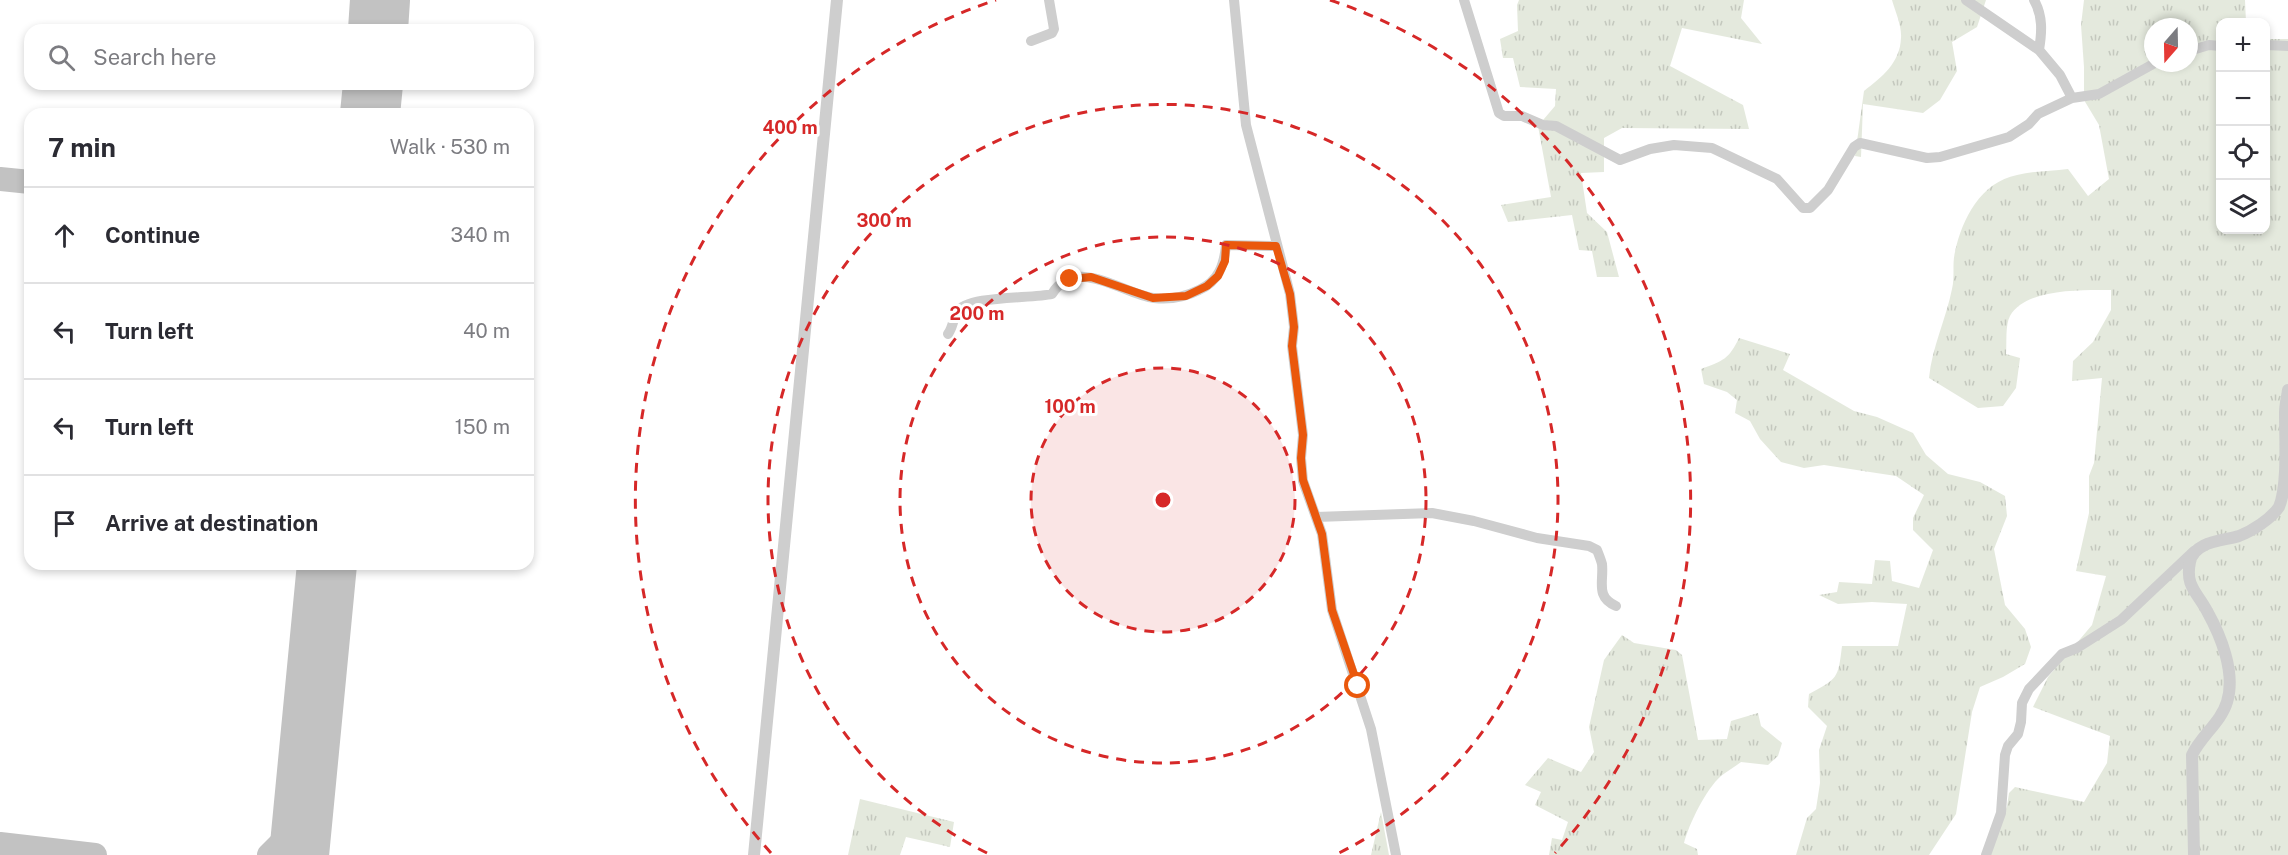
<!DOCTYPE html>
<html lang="en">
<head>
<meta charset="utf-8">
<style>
  body { margin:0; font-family:"Public Sans",sans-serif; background:#f2f2f3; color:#2b2b33 }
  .controls { position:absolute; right:18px; top:18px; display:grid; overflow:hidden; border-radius:12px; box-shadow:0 3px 9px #0003 }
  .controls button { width:54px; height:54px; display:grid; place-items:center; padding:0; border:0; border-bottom:2px solid #e1e1e2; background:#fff; color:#2b2b33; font:30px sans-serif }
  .compass { position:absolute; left:2144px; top:18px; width:54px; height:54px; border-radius:50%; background:#fff; box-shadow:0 3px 9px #0003; rotate:200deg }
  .stop { position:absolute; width:18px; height:18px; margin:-14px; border:4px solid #ea580c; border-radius:50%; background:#fff }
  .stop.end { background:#ea580c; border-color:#fff; box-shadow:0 2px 6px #0008 }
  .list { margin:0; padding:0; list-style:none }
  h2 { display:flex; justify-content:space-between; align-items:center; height:78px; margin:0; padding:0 24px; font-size:26px }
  h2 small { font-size:20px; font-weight:400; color:#7c7c81 }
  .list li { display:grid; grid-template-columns:39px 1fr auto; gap:18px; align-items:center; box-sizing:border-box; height:96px; padding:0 24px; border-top:2px solid #e1e1e2 }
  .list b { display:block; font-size:22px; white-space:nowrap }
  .list em { font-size:20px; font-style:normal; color:#7c7c81 }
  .icon { flex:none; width:33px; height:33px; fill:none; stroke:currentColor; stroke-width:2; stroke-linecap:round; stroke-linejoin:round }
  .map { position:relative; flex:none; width:2288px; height:855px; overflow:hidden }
  .search { position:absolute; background:#fff; box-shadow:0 3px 9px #0003; left:24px; top:24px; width:510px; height:66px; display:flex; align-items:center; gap:15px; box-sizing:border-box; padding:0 21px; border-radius:18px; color:#7c7c81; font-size:22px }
  .panel { position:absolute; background:#fff; box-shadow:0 3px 9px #0003; left:24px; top:108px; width:510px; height:462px; border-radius:18px }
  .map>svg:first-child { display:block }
  .grass { fill:url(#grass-tufts); fill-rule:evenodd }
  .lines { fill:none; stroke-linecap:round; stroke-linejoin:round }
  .taxiway { stroke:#c2c2c2; stroke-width:24 }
  .runway { stroke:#c2c2c2; stroke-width:60 }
  .minor { stroke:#cecece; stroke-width:10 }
  .tertiary { stroke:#cecece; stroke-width:12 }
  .route { stroke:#ea580c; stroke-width:8 }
  .ring { fill:none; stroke:#d62828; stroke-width:3; stroke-dasharray:10 8 }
  .centre { fill:#d62828; stroke:#fff; stroke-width:3 }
  .ring-label { font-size:18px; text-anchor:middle; font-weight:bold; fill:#d62828; stroke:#fff; stroke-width:6; stroke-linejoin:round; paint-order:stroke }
</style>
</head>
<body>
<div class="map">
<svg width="2288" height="855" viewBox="0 0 2288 855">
  <defs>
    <pattern id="grass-tufts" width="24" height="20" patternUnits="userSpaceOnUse" patternTransform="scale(1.5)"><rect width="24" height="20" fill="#e4e9dd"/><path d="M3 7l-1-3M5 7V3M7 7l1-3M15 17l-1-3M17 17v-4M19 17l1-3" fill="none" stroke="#c4c8be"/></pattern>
  </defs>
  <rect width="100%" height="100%" fill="#fff"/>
  <path class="grass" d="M1519 0H1744L1741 18 1762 44 1682 28 1670 66 1743 105 1749 129 1622 128 1604 138V172L1581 173 1587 213 1607 232 1619 277H1597L1592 251 1579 250 1572 215 1508 222 1501 205 1551 197 1538 126 1555 106 1556 89 1520 87 1513 58H1503L1500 39 1518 31 1517 5Z
    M1892 0H1986L1977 27 1952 42 1957 71 1940 100 1923 113 1863 104 1861 157 1855 156 1864 91C1882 77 1900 63 1901 38 1902 26 1895 11 1892 0Z
    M2084 0H2245L2246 22H2220V230H2266V39H2288V855H1989L2007 806 2009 793 2015 787 2084 802 2107 763 2110 736 2033 707 2048 677 2092 625 2106 576 2076 571 2089 513V476L2094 463 2102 378 2072 381 2073 361 2093 342 2111 310V290C2082 290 2026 288 2010 316 2005 325 2007 343 2006 354L2020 358 2016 388 2003 406 1978 408 1929 378C1932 347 1946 319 1952 289 1955 277 1952 264 1955 252 1962 219 1981 182 2017 175 2034 171 2051 171 2068 169L2088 196 2109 179 2099 125 2084 100V67L2081 25ZM2153 27H2189V63H2153Z
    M1739 338 1790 354 1783 370 1854 411 1877 417 1913 433 1926 455 1948 474 1980 482 2005 496 2007 516 1994 549 2005 605 2025 629 2031 647 2025 664 2003 677 1980 687 1972 712 1956 814 1929 855H1796L1807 818 1816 809 1820 783 1819 750 1827 726 1808 707 1809 694C1838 678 1838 679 1842 646H1898L1907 604 1872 602 1838 604 1819 595 1837 592 1839 582 1872 584 1875 560 1890 561 1892 581 1919 588 1933 550 1913 530V518L1924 495 1896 476 1824 465 1804 468 1781 462 1760 439 1750 421 1735 413 1737 400 1727 392 1704 384 1701 369C1723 361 1729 359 1739 338Z
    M1622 635 1634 643 1676 650 1682 655 1698 740 1727 739 1731 721 1758 713 1761 726 1782 743 1778 756 1768 765 1741 762C1735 767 1727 771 1721 776 1706 789 1689 824 1684 843L1697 849 1698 855H1549L1552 838 1562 840 1568 822 1535 805 1541 792 1525 785 1548 758 1581 772 1594 752 1589 727 1604 660Z
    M860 799 954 822 950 847 906 837 900 855H848Z
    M1381 812 1389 855H1371Z"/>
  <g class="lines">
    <path class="taxiway" d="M0 179 30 182
      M0 844 95 855
      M269 855 285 839 303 806"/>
    <path class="runway" d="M378 30 380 0
      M370 114 373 84
      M299 855 327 564"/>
    <path class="minor" d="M1234 0 1246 125 1290 294 1294 327 1292 346 1303 435 1301 458 1303 481 1322 534 1332 610 1371 729 1396 855
      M1464 0 1499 113 1504 116H1522L1543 125 1556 126 1620 160 1650 149 1674 145 1712 148 1777 179 1803 208H1810L1828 190 1854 147 1860 143 1927 158 1940 157 2009 137 2029 124 2038 114 2072 98 2099 94 2155 63
      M1966 0 2039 50 2060 75 2072 98
      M2034 0C2043 16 2042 32 2039 50
      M1031 41 1052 33 1054 29 1049 0
      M2266 45 2288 46
      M2189 51 2209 45 2220 46
      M948 334C953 327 953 319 957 312 968 295 1031 299 1052 294 1076 255 1123 294 1154 298 1170 300 1185 297 1199 290 1219 281 1224 265 1226 245L1276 246
      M1316 517 1432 513 1474 521 1537 538 1589 546 1597 550C1599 555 1601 560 1602 564 1604 581 1595 597 1616 606
      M1986 855 2001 813 2005 755 2008 746 2018 734 2021 722 2022 703 2029 689 2062 654 2077 648 2121 620 2194 551"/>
    <path class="tertiary" d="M754 855 837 0
      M2194 855 2192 755C2201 736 2221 722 2227 702 2236 673 2221 636 2207 611 2197 592 2185 586 2190 562 2194 541 2223 541 2239 536 2252 531 2271 519 2279 507 2288 486 2285 438 2285 413 2285 405 2287 398 2288 390"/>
  </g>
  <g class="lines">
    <path class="route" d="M1070 279 1091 277 1153 298 1186 296 1207 286 1218 276 1225 261 1226 245 1276 246 1290 294 1294 327 1292 346 1303 435 1301 458 1303 480 1322 534 1332 610 1358 686"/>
  </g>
  <circle cx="1163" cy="500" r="132" fill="#d62828" fill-opacity=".12"/>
  <g class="ring">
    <circle cx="1163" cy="500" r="132"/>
    <circle cx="1163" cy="500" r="263"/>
    <path d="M987 853A395 395 0 1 1 1339 853"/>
    <path d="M771 853A527 527 0 0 1 996 0M1330 0A527 527 0 0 1 1555 853"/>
  </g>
  <circle cx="1163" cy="500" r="9" class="centre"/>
  <g class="ring-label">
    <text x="790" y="134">400 m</text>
    <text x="884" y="227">300 m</text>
    <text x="977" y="320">200 m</text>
    <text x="1070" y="413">100 m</text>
  </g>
</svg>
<div class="controls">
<button>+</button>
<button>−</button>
<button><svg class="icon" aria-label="locate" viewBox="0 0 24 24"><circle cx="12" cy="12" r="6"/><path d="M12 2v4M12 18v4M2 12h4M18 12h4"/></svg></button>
<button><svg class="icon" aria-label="layers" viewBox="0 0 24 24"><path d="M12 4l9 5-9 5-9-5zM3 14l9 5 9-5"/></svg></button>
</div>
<svg class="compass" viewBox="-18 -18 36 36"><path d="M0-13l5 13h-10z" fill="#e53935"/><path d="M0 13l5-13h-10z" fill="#7c7c81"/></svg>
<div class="stop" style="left:1358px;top:686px"></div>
<div class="stop end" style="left:1070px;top:279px"></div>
<div class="search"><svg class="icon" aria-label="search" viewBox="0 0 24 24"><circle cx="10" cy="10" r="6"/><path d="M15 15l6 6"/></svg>Search here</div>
<section class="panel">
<h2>7 min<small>Walk · 530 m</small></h2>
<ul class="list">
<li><svg class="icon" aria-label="ahead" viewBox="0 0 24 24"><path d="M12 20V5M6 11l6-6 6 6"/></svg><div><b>Continue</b></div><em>340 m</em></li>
<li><svg class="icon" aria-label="left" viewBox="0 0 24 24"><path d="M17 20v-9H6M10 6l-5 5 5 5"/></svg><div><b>Turn left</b></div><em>40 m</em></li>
<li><svg class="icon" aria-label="left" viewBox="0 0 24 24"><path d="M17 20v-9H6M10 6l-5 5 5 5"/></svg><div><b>Turn left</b></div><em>150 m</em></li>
<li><svg class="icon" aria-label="arrive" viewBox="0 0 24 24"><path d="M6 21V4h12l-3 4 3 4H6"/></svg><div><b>Arrive at destination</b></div></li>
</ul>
</section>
</div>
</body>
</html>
